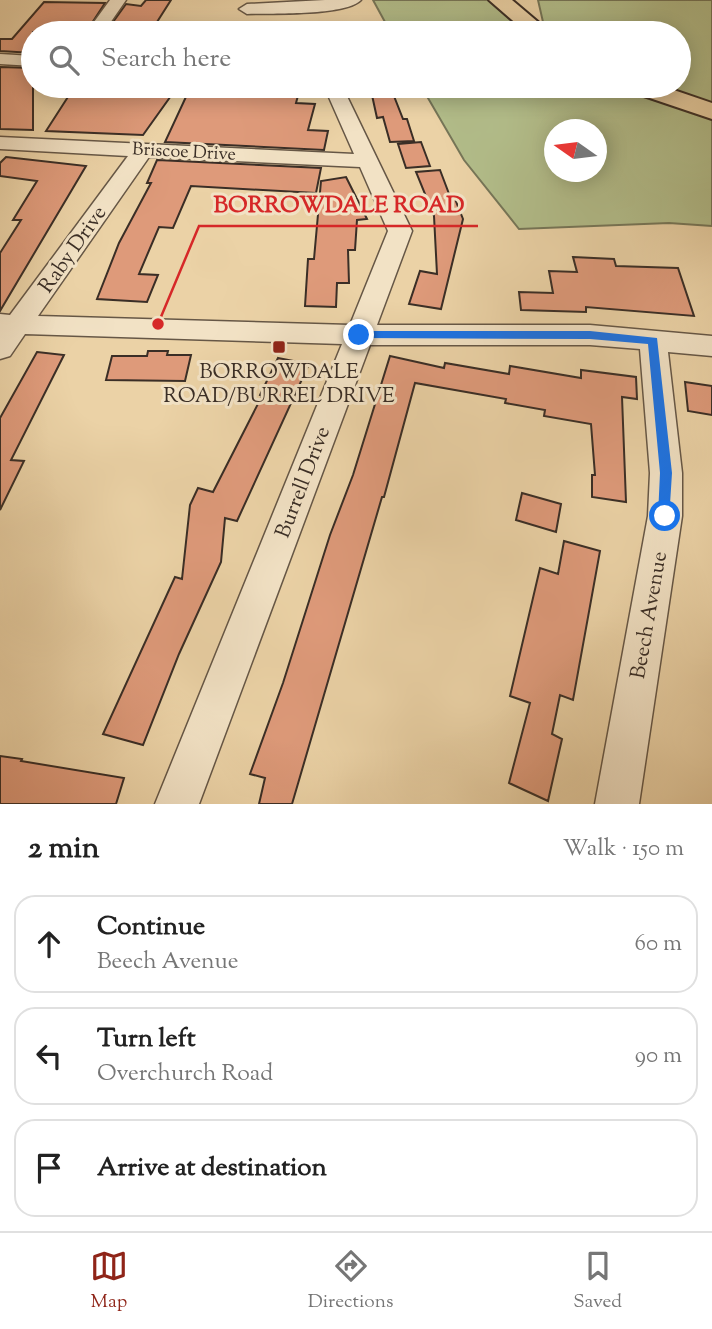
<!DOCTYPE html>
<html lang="en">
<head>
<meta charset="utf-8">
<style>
  body { margin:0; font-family:"Sorts Mill Goudy",serif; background:#f2f2f2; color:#222 }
  .compass { position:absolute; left:544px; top:119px; width:63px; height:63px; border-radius:50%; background:#fff; box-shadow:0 4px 18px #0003; rotate:284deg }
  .stop { position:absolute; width:21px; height:21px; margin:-16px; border:5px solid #1a73e8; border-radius:50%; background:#fff }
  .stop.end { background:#1a73e8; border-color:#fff; box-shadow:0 2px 7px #0008 }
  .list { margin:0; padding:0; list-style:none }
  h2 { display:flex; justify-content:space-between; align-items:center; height:91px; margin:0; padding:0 28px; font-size:30px }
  h2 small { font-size:23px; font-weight:400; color:#767676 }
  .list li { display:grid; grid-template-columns:46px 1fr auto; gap:21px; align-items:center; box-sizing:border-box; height:98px; margin:0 14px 14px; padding:0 14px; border:2px solid #e0e0e0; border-radius:21px }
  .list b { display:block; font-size:26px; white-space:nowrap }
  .list p { margin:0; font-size:23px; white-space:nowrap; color:#767676 }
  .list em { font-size:23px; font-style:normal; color:#767676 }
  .icon { flex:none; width:38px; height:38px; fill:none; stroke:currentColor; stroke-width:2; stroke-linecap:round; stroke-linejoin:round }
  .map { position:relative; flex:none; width:712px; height:804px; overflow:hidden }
  .search { position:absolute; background:#fff; box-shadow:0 4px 18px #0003; left:21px; right:21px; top:21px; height:77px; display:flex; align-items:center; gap:18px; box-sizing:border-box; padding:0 24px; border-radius:38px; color:#767676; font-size:26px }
  .sheet { height:427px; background:#fff }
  nav { display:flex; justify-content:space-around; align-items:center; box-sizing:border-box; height:98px; border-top:2px solid #e0e0e0; background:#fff; font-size:19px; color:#767676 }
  nav a { display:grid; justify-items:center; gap:4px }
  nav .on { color:#8f2418 }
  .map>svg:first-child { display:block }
  .green { fill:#b2bd8a; stroke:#767658; stroke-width:2; fill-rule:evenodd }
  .building { fill:#de9a7a; stroke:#3a2e26; stroke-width:2 }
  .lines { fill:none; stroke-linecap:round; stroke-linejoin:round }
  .minor-casing { stroke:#665746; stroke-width:3 }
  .major-casing { stroke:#3a2e26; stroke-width:4 }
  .minor { fill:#f2e2c5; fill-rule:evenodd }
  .major { fill:#ebd2a6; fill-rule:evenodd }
  .route { fill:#1a73e8 }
  .poi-dot { fill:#8f2418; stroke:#f2e2c5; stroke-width:2.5 }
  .labels { text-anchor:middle; stroke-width:6; stroke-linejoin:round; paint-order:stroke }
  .far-street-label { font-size:18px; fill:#3a2e26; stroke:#f2e2c5 }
  .street-label { font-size:21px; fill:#3a2e26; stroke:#f2e2c5 }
  .poi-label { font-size:21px; fill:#3a2e26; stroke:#f2e2c5 }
  .leader { fill:none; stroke:#d62828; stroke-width:2.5 }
  .callout-dot { fill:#d62828; stroke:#f2e2c5; stroke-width:2.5 }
  .callout-label { font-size:23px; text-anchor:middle; font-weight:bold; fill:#d62828; stroke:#f2e2c5; stroke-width:6; stroke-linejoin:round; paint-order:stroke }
</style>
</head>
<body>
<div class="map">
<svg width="712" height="804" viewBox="0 0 712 804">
  <rect width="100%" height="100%" fill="#ebd2a6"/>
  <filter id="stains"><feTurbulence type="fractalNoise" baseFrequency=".00286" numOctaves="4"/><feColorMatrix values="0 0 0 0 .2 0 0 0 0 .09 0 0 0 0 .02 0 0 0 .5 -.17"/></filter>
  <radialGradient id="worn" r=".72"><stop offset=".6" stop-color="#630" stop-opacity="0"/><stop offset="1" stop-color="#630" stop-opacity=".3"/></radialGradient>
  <path class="green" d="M373 0H490L526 33H391Z
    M538 0H712V103L660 86H679V33H558L543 22Z
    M421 86H624L712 115V226L669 223 519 229 464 160ZM554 130H596V172H554Z"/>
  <path class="building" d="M146 0H171L150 33 33 32V53L0 51V39H12L44 2 105 3 92 23 96 29H108L126 4 141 6Z
    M0 67 33 68V130L0 129Z
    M75 86H178L143 135 46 131Z
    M191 86H298L300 88 296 103 315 104 308 130 328 131 324 150 165 142Z
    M370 86H390L403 119H407L414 141 390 142 383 117 377 118Z
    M421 142 430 166 406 168 398 144Z
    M6 157 86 166 0 311V253L21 220H13L37 181 0 176V163Z
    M157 160 321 168 316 193 191 186 173 228 159 227 139 274 158 275 147 302 97 299 119 243 151 183H147Z
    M440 170 451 199H455L463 219 441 309 409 304 420 271 437 274 434 216 416 172Z
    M346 177 367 219 357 220 355 250H348L349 283H337L336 307 305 306 308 259H314L321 181Z
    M573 257 614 259 616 266 678 268 694 316 586 307V312L521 310 519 292 553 293 549 271 577 272Z
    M148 351H168L167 355H191L185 381 106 380 112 356H147Z
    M37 352 64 355 11 460 24 461 0 510V418Z
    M390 356 444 368 445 363 509 374 510 366 581 378V370L636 377 637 399 622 397 626 502 592 497V475H595L591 424 544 416 545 410 505 403 506 399 415 383 384 497H382L292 804H259L265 778 250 774 283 683 330 535 353 475Z
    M278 358 309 364 237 521 225 518 221 562 179 654 143 745 103 734 175 577 182 579 190 505 198 488 213 492 262 396 260 395Z
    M685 382 712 386V415L688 411Z
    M522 493 561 504 556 532 516 520Z
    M564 541 600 551 573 700 560 695 552 734 562 739 548 801 509 783 530 703 510 696 540 568 558 574Z
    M0 756 22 759 21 761 124 778 116 804H0Z"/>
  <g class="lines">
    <g class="minor-casing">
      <path id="minor" d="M110 0H126L108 26H96L94 22Z
        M325 0H361C346 16 271 13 247 14L239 9 247 4Z
        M0 54 33 56V66L0 64Z
        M324 86H342L412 231 377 325H590L712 336V356L668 352 682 473V516L639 804H595L648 516 650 473 640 349 590 345H370L199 804H155L342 344 25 334 10 356 0 359V314L10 315 128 156 0 149V137L354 154ZM149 157 360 167 388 231 350 325 38 316Z"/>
    </g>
    <g class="major-casing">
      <path id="major" d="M489 0H512L551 33H527Z
        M626 86H662L712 103V119L629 91Z"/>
    </g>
    <use href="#minor" class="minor"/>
    <use href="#major" class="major"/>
  </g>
  <path class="route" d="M359 331H590L657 338 672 473 669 520 665 522 658 516 660 473 648 344 590 339 359 338 354 335Z"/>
  <rect class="poi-dot" x="272" y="340" width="14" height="14" rx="3.5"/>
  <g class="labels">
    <g class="far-street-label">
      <text transform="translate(184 151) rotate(3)" y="6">Briscoe Drive</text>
    </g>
    <g class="street-label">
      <text transform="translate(72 249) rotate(-55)" y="7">Raby Drive</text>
      <text transform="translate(302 482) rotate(-69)" y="7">Burrell Drive</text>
      <text transform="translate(648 615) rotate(-80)" y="7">Beech Avenue</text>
    </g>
    <g class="poi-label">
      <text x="279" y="378">BORROWDALE<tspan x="279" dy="24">ROAD/BURREL DRIVE</tspan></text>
    </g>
  </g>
  <path class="leader" d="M158 324L199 226H478"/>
  <circle class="callout-dot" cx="158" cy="324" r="7"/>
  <g class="callout-label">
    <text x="339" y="212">BORROWDALE ROAD</text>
  </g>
  <rect width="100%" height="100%" filter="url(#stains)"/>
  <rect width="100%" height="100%" fill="url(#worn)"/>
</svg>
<svg class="compass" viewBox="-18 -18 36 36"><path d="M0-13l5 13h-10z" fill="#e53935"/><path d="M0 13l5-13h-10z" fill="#767676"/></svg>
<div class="stop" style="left:665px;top:516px"></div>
<div class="stop end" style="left:359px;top:335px"></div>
<div class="search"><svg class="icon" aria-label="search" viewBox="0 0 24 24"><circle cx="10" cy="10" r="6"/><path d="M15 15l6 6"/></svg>Search here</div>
</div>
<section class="sheet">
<h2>2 min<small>Walk · 150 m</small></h2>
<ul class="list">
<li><svg class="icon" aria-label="ahead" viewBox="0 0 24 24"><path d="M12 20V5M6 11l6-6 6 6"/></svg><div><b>Continue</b><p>Beech Avenue</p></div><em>60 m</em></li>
<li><svg class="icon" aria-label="left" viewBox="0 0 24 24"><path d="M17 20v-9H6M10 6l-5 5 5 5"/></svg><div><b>Turn left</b><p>Overchurch Road</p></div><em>90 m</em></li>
<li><svg class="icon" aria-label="arrive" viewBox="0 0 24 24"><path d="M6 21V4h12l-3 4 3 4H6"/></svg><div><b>Arrive at destination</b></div></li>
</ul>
</section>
<nav>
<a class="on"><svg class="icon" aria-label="map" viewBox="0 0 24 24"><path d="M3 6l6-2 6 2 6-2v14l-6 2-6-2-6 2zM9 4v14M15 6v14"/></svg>Map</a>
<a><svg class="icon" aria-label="directions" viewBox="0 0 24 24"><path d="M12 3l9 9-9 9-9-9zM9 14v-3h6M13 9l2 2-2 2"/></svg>Directions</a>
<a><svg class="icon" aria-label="saved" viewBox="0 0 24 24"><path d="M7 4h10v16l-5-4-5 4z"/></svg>Saved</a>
</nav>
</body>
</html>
